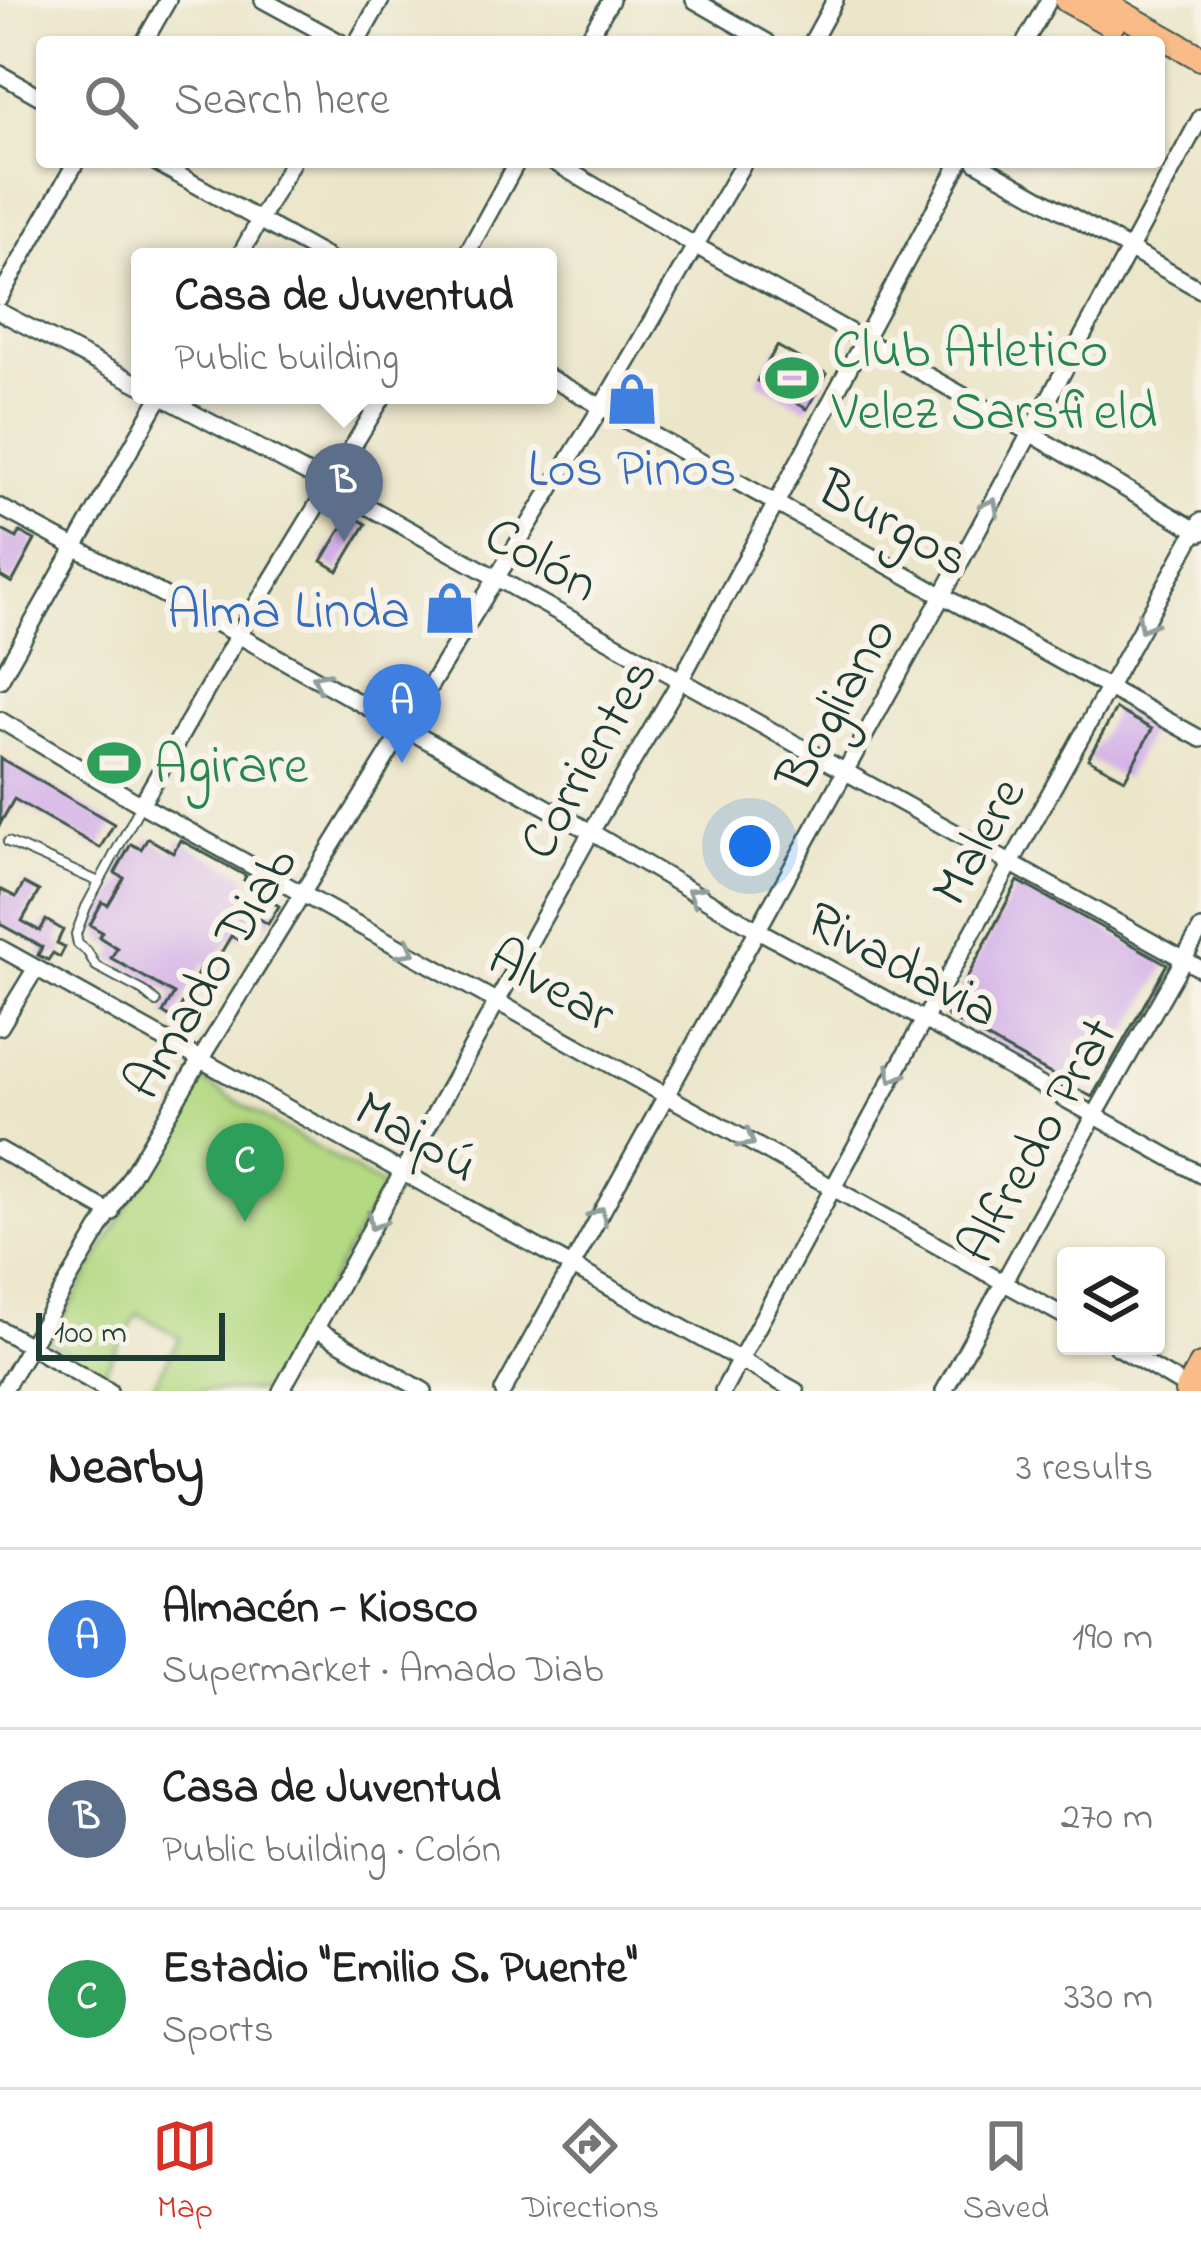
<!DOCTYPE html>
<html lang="en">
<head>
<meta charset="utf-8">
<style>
  body { margin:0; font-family:"Indie Flower",sans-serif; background:#f2f2f2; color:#222 }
  .controls { position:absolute; right:36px; bottom:36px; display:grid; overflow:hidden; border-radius:12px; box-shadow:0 3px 9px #0004 }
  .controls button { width:108px; height:108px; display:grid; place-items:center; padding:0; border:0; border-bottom:3px solid #e0e0e0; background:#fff; color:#222; font:60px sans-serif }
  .scale { position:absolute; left:36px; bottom:30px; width:189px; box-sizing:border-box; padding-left:12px; border:6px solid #1f3d34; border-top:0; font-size:33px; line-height:42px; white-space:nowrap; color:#1f3d34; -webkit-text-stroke:9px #f7f3e8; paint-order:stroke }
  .you { position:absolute; left:750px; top:846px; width:42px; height:42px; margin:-30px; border:9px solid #fff; border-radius:50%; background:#1a73e8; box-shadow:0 0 0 18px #1a73e833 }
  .badge { display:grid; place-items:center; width:78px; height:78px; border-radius:50%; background:#d93025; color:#fff; font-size:39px; font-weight:700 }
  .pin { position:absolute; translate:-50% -99px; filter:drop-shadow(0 3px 6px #0008) }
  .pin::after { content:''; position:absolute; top:63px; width:42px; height:36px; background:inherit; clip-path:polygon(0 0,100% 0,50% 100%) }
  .popup { position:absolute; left:131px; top:248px; width:426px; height:156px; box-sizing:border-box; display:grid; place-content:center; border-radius:12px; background:#fff; filter:drop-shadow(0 3px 9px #0005); font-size:39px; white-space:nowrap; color:#767676 }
  .popup b { font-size:45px; color:#222 }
  .popup::after { content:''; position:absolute; left:50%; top:100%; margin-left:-24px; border:24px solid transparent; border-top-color:#fff }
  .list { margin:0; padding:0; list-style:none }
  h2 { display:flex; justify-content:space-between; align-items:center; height:156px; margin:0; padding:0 48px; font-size:51px }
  h2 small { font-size:39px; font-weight:400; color:#767676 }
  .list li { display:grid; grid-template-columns:78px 1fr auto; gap:36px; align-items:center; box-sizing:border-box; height:180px; padding:0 48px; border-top:3px solid #e0e0e0 }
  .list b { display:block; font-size:45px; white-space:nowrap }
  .list p { margin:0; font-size:39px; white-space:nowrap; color:#767676 }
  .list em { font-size:39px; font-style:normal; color:#767676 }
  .icon { flex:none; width:66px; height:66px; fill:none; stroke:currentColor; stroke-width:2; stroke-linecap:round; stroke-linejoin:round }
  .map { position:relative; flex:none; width:1201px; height:1391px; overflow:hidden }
  .search { position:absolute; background:#fff; box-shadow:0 3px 9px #0004; left:36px; right:36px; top:36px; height:132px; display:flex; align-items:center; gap:30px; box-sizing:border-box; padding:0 42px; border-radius:12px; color:#767676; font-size:45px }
  .sheet { height:696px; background:#fff }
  nav { display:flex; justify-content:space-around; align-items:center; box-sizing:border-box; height:168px; border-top:3px solid #e0e0e0; background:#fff; font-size:33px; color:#767676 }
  nav a { display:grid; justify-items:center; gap:6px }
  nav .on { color:#d93025 }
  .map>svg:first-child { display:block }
  .green { fill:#b3d982; stroke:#698b5b; stroke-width:3 }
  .building { fill:#d2aee8 }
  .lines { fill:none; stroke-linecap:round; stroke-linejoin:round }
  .lane-casing { stroke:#3e564a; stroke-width:12 }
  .street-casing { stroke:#3e564a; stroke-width:20 }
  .primary-casing { stroke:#3e564a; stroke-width:28 }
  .lane { stroke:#fff; stroke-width:8 }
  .street { stroke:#fff; stroke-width:15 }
  .primary { stroke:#f9bc89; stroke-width:24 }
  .oneway { stroke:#8f9e9a }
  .labels { text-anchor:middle; stroke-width:12; stroke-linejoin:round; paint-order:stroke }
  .leisure-label { font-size:54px; fill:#27864d; stroke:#f7f3e8; text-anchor:start }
  .shop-label { font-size:54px; fill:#366cbe; stroke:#f7f3e8 }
  .street-label { font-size:54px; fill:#1f3d34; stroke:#f7f3e8 }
</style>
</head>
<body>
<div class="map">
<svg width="1201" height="1391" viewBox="0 0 1201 1391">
  <rect width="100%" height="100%" fill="#f7f3e8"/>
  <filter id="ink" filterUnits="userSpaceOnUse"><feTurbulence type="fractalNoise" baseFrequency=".00833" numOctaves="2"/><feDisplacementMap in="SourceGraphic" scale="24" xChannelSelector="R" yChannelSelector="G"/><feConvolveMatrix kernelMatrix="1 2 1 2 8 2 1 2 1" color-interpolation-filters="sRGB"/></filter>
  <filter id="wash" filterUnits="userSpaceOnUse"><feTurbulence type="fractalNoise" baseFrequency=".004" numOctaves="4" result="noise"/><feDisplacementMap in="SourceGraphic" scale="48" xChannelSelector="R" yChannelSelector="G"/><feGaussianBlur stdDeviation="2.7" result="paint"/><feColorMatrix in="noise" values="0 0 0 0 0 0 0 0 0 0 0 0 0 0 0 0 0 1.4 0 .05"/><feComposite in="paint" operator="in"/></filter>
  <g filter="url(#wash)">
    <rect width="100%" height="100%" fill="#ebe5c9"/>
    <path class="green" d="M200 1080 384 1187 267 1391H150L180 1338 138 1313 103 1373 49 1342Z"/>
    <g id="blocks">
      <path class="building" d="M777 346 827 374 807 409 757 381Z
        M350 514 366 524 338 571 322 561Z
        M0 529 17 538 20 532 35 540 12 583 0 576Z
        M1116 709 1152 729 1125 779 1088 759Z
        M0 758 114 824 100 848 14 799 0 824Z
        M148 838 173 853 180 840 246 876 244 880 262 891 260 895 279 906 268 924 253 915 238 940 231 936 212 968 203 963 174 1020 163 1013 174 994 111 958 117 948 99 937 102 932 90 925 102 902 108 905 124 878 115 873 131 844 141 849Z
        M1018 881 1167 964 1092 1097 947 1016Z
        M24 883 39 891 22 921 40 931 46 920 63 930 57 943 65 947 60 957 53 953 48 960 38 955 42 947 0 924V889L16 897Z"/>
    </g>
  </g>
  <g filter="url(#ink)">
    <use href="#blocks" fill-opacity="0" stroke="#3e564a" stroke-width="3"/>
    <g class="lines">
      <g class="lane-casing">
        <path id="lane" d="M141 805 86 907 76 934 78 944 87 951 96 966 143 991 156 1002
          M8 842 99 882"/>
      </g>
      <g class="street-casing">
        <path id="street" d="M263 0 340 42
          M694 0 767 42
          M144 42 168 0
          M357 42 381 0
          M586 42 611 0
          M812 42 835 0
          M1025 42 1049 0
          M0 74 42 98
          M155 162 326 257
          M554 162 696 246 1030 433 1201 533
          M976 162 1201 290
          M239 257 292 162
          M465 257 517 162
          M0 297 76 162
          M0 312 140 385
          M548 377 1201 739
          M159 395 329 485 1201 969
          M0 507 238 635 591 832 756 929 924 1020 1201 1175
          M0 680 161 395
          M0 720 133 800 1066 1317
          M141 805 238 635 384 395
          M0 948 796 1391
          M0 1027 36 968
          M0 1150 111 1213
          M0 1329 109 1391
          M316 1329 424 1391
          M1116 1346 1191 1390
          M3 1391 200 1060 602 406 744 162
          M281 1391 591 832 680 681 960 162
          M503 1391 942 596 1201 117
          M723 1391 924 1020 1201 521
          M944 1391 1095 1115 1201 929"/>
      </g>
      <g class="primary-casing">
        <path id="primary" d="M1067 0 1112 25
          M1098 0 1201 58
          M1187 1391 1201 1366"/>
      </g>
      <use href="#lane" class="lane"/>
      <use href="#street" class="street"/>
      <use href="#primary" class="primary"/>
    </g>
    <defs><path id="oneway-chevron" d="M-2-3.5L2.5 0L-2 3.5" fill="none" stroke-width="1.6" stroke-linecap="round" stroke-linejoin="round" transform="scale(3)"/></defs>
    <g class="oneway">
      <use href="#oneway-chevron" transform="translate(991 506) rotate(-62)"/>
      <use href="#oneway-chevron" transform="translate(1145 624) rotate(119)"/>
      <use href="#oneway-chevron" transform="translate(320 680) rotate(-151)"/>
      <use href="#oneway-chevron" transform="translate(695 894) rotate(-150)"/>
      <use href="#oneway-chevron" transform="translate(407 950) rotate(29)"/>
      <use href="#oneway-chevron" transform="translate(894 1075) rotate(118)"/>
      <use href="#oneway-chevron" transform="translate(747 1140) rotate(30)"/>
      <use href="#oneway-chevron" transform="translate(599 1215) rotate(-61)"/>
      <use href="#oneway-chevron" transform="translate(375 1222) rotate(119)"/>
    </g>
  </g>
  <defs>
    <g id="stadium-bare" transform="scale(4.14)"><path d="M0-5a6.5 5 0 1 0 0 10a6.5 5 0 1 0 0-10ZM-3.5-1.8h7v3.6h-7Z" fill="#2e9e5b" stroke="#f7f3e8" stroke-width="2.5" paint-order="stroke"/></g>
    <g id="shop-bare" transform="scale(4.14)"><path d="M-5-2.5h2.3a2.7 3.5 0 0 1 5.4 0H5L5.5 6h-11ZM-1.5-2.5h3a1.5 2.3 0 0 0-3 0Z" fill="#3f7fe0" stroke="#f7f3e8" stroke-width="2.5" paint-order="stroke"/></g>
  </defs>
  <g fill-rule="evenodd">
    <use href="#stadium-bare" x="792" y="378"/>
    <use href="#shop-bare" x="632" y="399"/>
    <use href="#shop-bare" x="450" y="608"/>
    <use href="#stadium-bare" x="114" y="763"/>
  </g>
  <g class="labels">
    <g class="leisure-label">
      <text x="832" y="366">Club Atletico<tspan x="832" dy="62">Velez Sarsfield</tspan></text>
      <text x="154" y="782">Agirare</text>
    </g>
    <g class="shop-label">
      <text x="632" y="485">Los Pinos</text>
      <text x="410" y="627" text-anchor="end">Alma Linda</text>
    </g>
    <g class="street-label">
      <text transform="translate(895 521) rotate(29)" y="19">Burgos</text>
      <text transform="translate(543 557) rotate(29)" y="19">Colón</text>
      <text transform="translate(834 703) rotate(-61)" y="19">Bogliano</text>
      <text transform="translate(586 757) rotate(-60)" y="19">Corrientes</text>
      <text transform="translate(976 840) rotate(-61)" y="19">Malere</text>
      <text transform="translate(904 962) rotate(28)" y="19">Rivadavia</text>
      <text transform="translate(208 971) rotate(-59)" y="19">Amado Diab</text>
      <text transform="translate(553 983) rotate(29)" y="19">Alvear</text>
      <text transform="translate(418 1134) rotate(29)" y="19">Maipú</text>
      <text transform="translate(1035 1139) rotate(-61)" y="19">Alfredo Prat</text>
    </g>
  </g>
</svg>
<div class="controls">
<button><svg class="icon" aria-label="layers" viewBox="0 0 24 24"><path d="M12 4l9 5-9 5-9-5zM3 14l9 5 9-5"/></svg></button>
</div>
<div class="scale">100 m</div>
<div class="you"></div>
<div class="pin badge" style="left:402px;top:763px;background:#3f7fe0">A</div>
<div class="pin badge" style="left:344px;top:542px;background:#5c6f8a">B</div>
<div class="popup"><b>Casa de Juventud</b>Public building</div>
<div class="pin badge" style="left:245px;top:1222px;background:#2e9e5b">C</div>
<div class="search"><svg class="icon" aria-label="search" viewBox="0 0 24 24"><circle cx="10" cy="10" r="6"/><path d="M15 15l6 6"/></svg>Search here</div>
</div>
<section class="sheet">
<h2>Nearby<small>3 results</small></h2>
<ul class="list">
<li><span class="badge" style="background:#3f7fe0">A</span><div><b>Almacén - Kiosco</b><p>Supermarket · Amado Diab</p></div><em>190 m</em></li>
<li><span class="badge" style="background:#5c6f8a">B</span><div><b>Casa de Juventud</b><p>Public building · Colón</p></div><em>270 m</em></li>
<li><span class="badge" style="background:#2e9e5b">C</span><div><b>Estadio &quot;Emilio S. Puente&quot;</b><p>Sports</p></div><em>330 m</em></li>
</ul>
</section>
<nav>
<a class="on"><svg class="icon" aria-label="map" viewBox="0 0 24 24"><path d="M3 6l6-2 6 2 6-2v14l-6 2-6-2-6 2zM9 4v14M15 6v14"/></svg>Map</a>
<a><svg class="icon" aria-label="directions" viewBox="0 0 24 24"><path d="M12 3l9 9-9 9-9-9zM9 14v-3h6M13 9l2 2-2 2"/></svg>Directions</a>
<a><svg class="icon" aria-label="saved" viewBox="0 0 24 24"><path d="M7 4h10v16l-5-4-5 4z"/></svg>Saved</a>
</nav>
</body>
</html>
